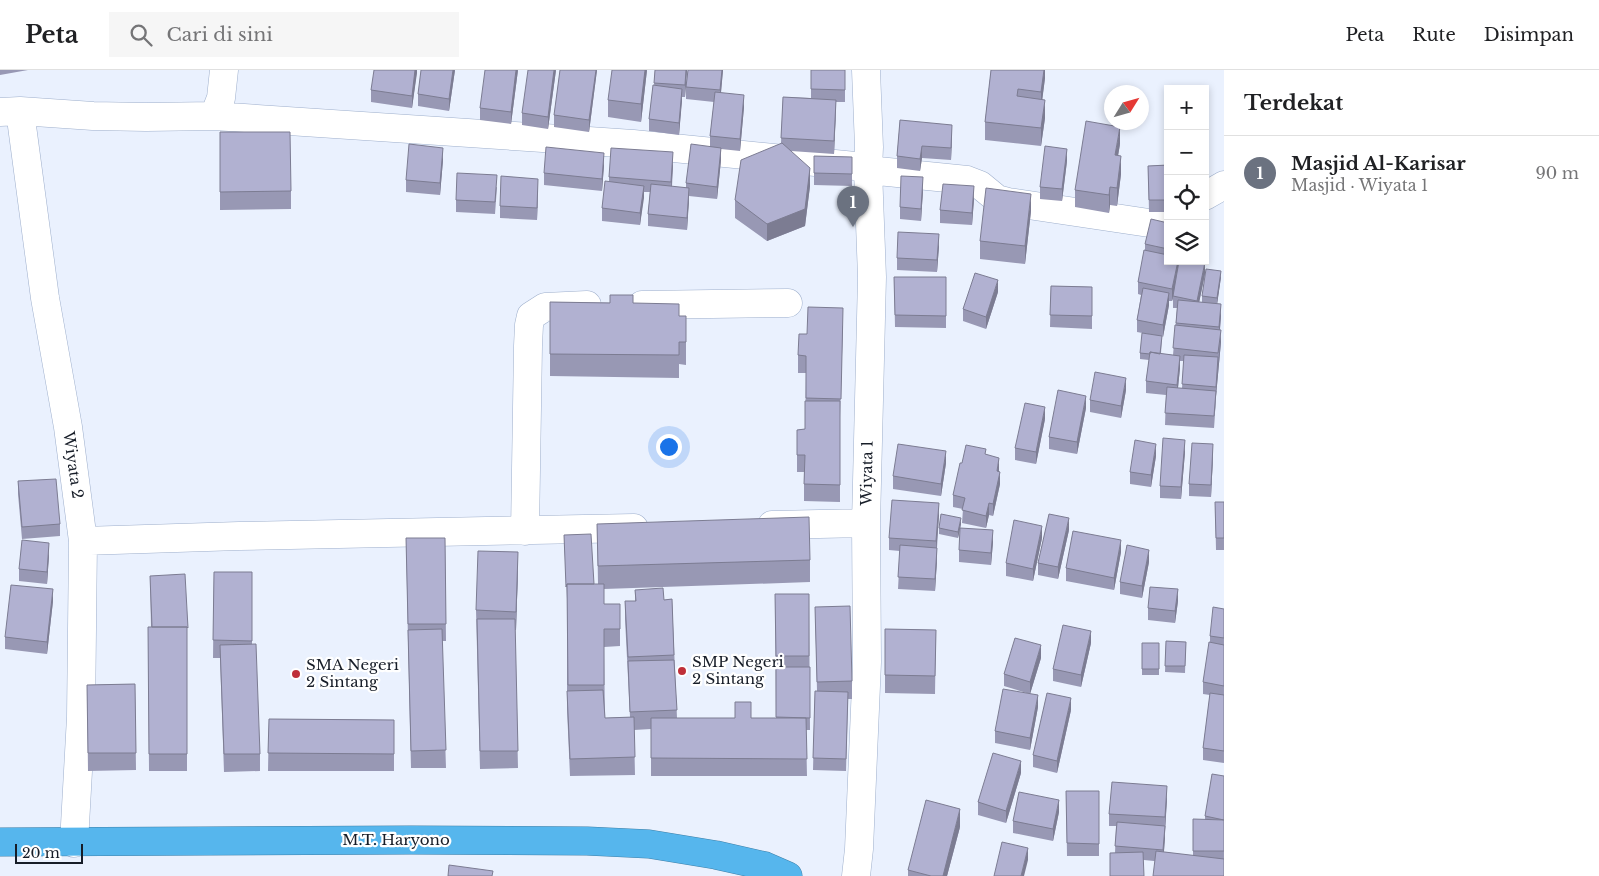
<!DOCTYPE html>
<html lang="id">
<head>
<meta charset="utf-8">
<style>
  body { margin:0; font-family:"Libre Baskerville",serif; background:#f6f6f6; color:#202124 }
  .controls { position:absolute; right:15px; top:15px; display:grid; overflow:hidden; border-radius:0px; box-shadow:0 2px 8px #0003 }
  .controls button { width:45px; height:45px; display:grid; place-items:center; padding:0; border:0; border-bottom:1px solid #e0e0e0; background:#fff; color:#202124; font:25px sans-serif }
  .compass { position:absolute; left:1104px; top:15px; width:45px; height:45px; border-radius:50%; background:#fff; box-shadow:0 2px 8px #0003; rotate:53deg }
  .scale { position:absolute; left:15px; bottom:12px; width:68px; box-sizing:border-box; padding-left:5px; border:2px solid #171d28; border-top:0; font-size:14px; line-height:18px; white-space:nowrap; color:#171d28; -webkit-text-stroke:4px #fff; paint-order:stroke }
  .you { position:absolute; left:668px; top:376px; width:18px; height:18px; margin:-12px; border:4px solid #fff; border-radius:50%; background:#1a73e8; box-shadow:0 0 0 8px #1a73e833 }
  .badge { display:grid; place-items:center; width:32px; height:32px; border-radius:50%; background:#bf2f39; color:#fff; font-size:16px; font-weight:700 }
  .pin { position:absolute; translate:-50% -41px; filter:drop-shadow(0 1px 2px #0008) }
  .pin::after { content:''; position:absolute; top:26px; width:18px; height:15px; background:inherit; clip-path:polygon(0 0,100% 0,50% 100%) }
  .list { margin:0; padding:0; list-style:none }
  h2 { display:flex; justify-content:space-between; align-items:center; height:65px; margin:0; padding:0 20px; font-size:21px }
  h2 small { font-size:16px; font-weight:400; color:#757577 }
  .list li { display:grid; grid-template-columns:32px 1fr auto; gap:15px; align-items:center; box-sizing:border-box; height:75px; padding:0 20px; border-top:1px solid #e0e0e0 }
  .list b { display:block; font-size:19px; white-space:nowrap }
  .list p { margin:0; font-size:16px; white-space:nowrap; color:#757577 }
  .list em { font-size:16px; font-style:normal; color:#757577 }
  .icon { flex:none; width:28px; height:28px; fill:none; stroke:currentColor; stroke-width:2; stroke-linecap:round; stroke-linejoin:round }
  .map { position:relative; flex:none; width:1224px; height:806px; overflow:hidden }
  header { display:flex; align-items:center; gap:30px; box-sizing:border-box; height:70px; padding:0 25px; background:#fff; border-bottom:1px solid #e0e0e0 }
  header strong { font-size:24px }
  nav { display:flex; gap:28px; margin-inline-start:auto; font-size:18px }
  .search { width:350px; height:45px; background:#f6f6f6; display:flex; align-items:center; gap:12px; box-sizing:border-box; padding:0 18px; border-radius:0px; color:#757577; font-size:19px }
  main { display:flex }
  aside { flex:1; background:#fff }
  .map>svg:first-child { display:block }
  .lines { fill:none; stroke-linecap:round; stroke-linejoin:round }
  .minor-casing { stroke:#9eafcc; stroke-width:29 }
  .highway-casing { stroke:#4080a8; stroke-width:29 }
  .minor { stroke:#fff; stroke-width:28 }
  .highway { stroke:#56b6ed; stroke-width:28 }
  .wall { fill:#9898b4; fill-rule:evenodd }
  .shaded-wall { fill:#7c7c92 }
  .building { fill:#b1b1d1; stroke:#7c7c92 }
  .poi-dot { fill:#bf2f39; stroke:#fff; stroke-width:2 }
  .labels { text-anchor:middle; stroke-width:4.5; stroke-linejoin:round; paint-order:stroke }
  .street-label { font-size:15px; fill:#171d28; stroke:#fff }
  .poi-label { font-size:15px; fill:#171d28; stroke:#fff; text-anchor:start }
</style>
</head>
<body>
<header>
<strong>Peta</strong>
<div class="search"><svg class="icon" aria-label="search" viewBox="0 0 24 24"><circle cx="10" cy="10" r="6"/><path d="M15 15l6 6"/></svg>Cari di sini</div>
<nav><a>Peta</a><a>Rute</a><a>Disimpan</a></nav>
</header>
<main>
<div class="map">
<svg width="1224" height="806" viewBox="0 0 1224 806">
  <rect width="100%" height="100%" fill="#eaf1fe"/>
  <g class="lines">
    <g class="minor-casing">
      <path id="minor" d="M20 41 93 46 146 47 214 46 221 28 224 0
        M0 42 20 41 45 228 68 357 83 471 81 647 74 773
        M214 46 633 74 855 96 868 100 967 110 980 115 997 129 1008 132 1149 153H1157L1168 151
        M1205 126 1224 115
        M642 235 788 233
        M772 455 866 453
        M525 461 528 276 529 255 531 246 545 237 587 235
        M83 471 239 466 634 458
        M856 806 859 779 867 592 866 453 872 207 868 100 869 77 866 0"/>
    </g>
    <g class="highway-casing">
      <path id="highway" d="M0 772 411 770 587 771 649 774 716 785 765 796 788 806"/>
    </g>
    <use href="#minor" class="minor"/>
    <use href="#highway" class="highway"/>
  </g>
  <path class="wall" d="M0 0H28L0 5Z
    M417 0 412 38 371 32V20Z
    M455 0 449 41 418 36V24Z
    M518 0 511 54 480 50V38Z
    M556 0 548 59 522 55V43Z
    M597 0 589 62 554 57V45Z
    M647 0 641 52 608 47V30Z
    M655 0H687L685 27H682L679 65 649 61V49L654 16Z
    M688 0H723L721 23 744 37 740 81 721 79V90L717 129 689 126 687 160 648 156V144L650 122H644L640 155 602 151V138L609 112V107L673 95 672 117 686 118V113L710 76V66L714 32 686 29V17Z
    M811 0H845V32H836L834 84 791 81 810 116 805 156 767 171 735 148V130L781 73 783 27 811 28Z
    M991 0H1045V8L1042 30 1045 48 1041 76 985 70V52Z
    M900 50 952 67 951 90 922 88 920 101 897 98V86Z
    M220 62 291 121V139L220 140Z
    M1120 74 1118 86 1121 104 1117 136 1110 135 1109 143 1075 137V120Z
    M814 86 852 87V116L814 115Z
    M443 90 440 125 406 122V110Z
    M1067 91 1062 131 1040 129V117Z
    M604 95 602 121 544 115V103Z
    M1168 95V142H1149L1148 96Z
    M497 117 495 144 456 142V130Z
    M923 120 921 151 900 149V137Z
    M538 121 537 150 500 148V136Z
    M974 129 972 155 940 153V140Z
    M1031 141 1025 194 980 189V171Z
    M1168 153V191H1179V194L1205 204 1199 232H1202V226L1221 207 1217 234 1221 246 1220 260 1221 272 1216 326 1214 358 1165 355 1166 325 1146 323V311L1149 290 1140 289V283L1153 265 1137 262V250L1141 225 1138 224V212L1145 180V174ZM1173 229V238H1177L1173 285 1161 284 1162 266 1163 267 1169 235V231H1172ZM1180 291H1184L1182 318H1178L1180 298Z
    M939 176 937 202 897 200V188Z
    M894 207H946V258L895 257Z
    M1051 216 1092 217V259L1050 257Z
    M998 222 986 259 963 251V239Z
    M550 232 633 233 679 246H686V295L679 294V308L550 306Z
    M843 256 840 347V432L804 431V402H797V360L805 359 806 303H798V285L807 264Z
    M1126 320 1121 348 1090 342V330Z
    M1086 338 1077 384 1049 379V367Z
    M1045 349 1036 394 1015 390V378Z
    M1185 382 1181 429 1160 428V416Z
    M986 385 999 400 1000 414 993 446 989 445 986 458 962 453 963 439 953 437V425L962 393Z
    M1156 386 1151 417 1130 414V402Z
    M1213 386 1211 427 1189 426V414Z
    M946 393 941 426 893 419V406Z
    M18 411 60 454V466L22 469 18 424Z
    M1215 432H1224V480H1216Z
    M939 445 937 478V490L935 521 898 519 900 481 889 480V468Z
    M597 454 810 490V512L604 519V534L620 559V576L604 577 605 648 630 647 625 549V531H635V520L664 530 672 529 677 648H776L775 524H809L810 660H806L807 706H651V659L634 660 635 705 570 706 567 639V529L564 465 594 514H598Z
    M961 454 958 468 939 464V458Z
    M1069 460 1058 509 1038 505V493Z
    M406 468H445L446 571H442L446 698H411L408 572Z
    M1042 468 1033 511 1006 506V493Z
    M993 472 991 495 959 492V480Z
    M1121 482 1114 520 1066 511V498Z
    M49 485 47 514 19 511V499Z
    M1149 492 1142 528 1120 524V512Z
    M518 500 516 560H515L518 698 480 699 476 540Z
    M214 502H252V574L260 684V701L224 702 220 588H213Z
    M150 506 187 571V701H149L148 557H151Z
    M53 531 47 584 5 579V567Z
    M1178 531 1175 553 1148 550V538Z
    M815 537 852 611V629H848L846 701 813 700 815 621H817Z
    M1224 539V693L1203 690V678L1210 625 1203 624V612L1210 573V566Z
    M885 559 936 560 935 624 885 623Z
    M1166 571 1186 572 1185 603 1165 602Z
    M1091 573 1081 617 1053 611V599Z
    M1142 573H1159V605H1142Z
    M1041 588 1030 624 1004 616V604Z
    M135 614 136 700 88 701 87 615Z
    M1038 637 1030 680 995 673V661Z
    M1071 640 1057 703 1033 697V685Z
    M269 649 394 650V701H268Z
    M1021 703 1006 753 978 745V732Z
    M1224 706V806L1154 791 1144 790 1115 783 1116 756H1109V744L1167 728 1164 782 1193 786V749L1205 750V746Z
    M1066 721H1099V786H1067Z
    M1059 742 1053 771 1013 763V751Z
    M960 757 947 806H908V800Z"/>
  <path class="shaded-wall" d="M415 0H417V3L412 38V26Z
    M453 0H455L449 41V29Z
    M516 0H518L511 54V42Z
    M554 0H556L548 59V47Z
    M596 0H597L589 62V50Z
    M645 0H647L641 52V34Z
    M686 0H687L685 27V15Z
    M722 0H723L720 32V20Z
    M1044 0H1045V8L1041 40V22Z
    M682 19V31L679 65V53Z
    M744 25V37L740 81V69Z
    M836 30V42L834 84V71Z
    M1045 30V48L1041 76V58Z
    M952 55V67L951 90V78Z
    M1120 57V74L1115 103V85Z
    M922 76V88L920 101V89Z
    M443 78V90L440 125V113Z
    M721 78V90L717 129V117Z
    M1067 79V91L1062 131V119Z
    M673 82V95L671 124V112Z
    M604 83V95L602 121V109Z
    M1121 86V104L1117 136V118Z
    M810 98V116L805 156 767 171V154Z
    M923 107V120L921 151V139Z
    M538 109V121L537 150V138Z
    M644 116V128L640 155V143Z
    M974 116V129L972 155V143Z
    M1110 117V135L1109 143V125Z
    M689 118V131L687 160V148Z
    M1031 124V141L1025 194V176Z
    M939 164V176L937 202V190Z
    M1178 191H1179V199L1173 226 1172 231V219Z
    M1205 192V204L1197 243V231Z
    M1221 201V207L1217 235V228Z
    M998 210V222L986 259V247Z
    M1169 223V235L1163 267V255Z
    M1221 234V246L1219 269V257Z
    M1221 260V272L1216 326 1214 358 1216 317Z
    M1180 286V298L1177 327V315Z
    M1126 308V320L1121 348V336Z
    M1086 326V338L1077 384V372Z
    M1045 337V349L1036 394V382Z
    M1185 370V382L1181 429V417Z
    M1156 374V386L1151 417V405Z
    M1213 374V386L1211 427V415Z
    M946 381V393L941 426V414Z
    M999 388V400L997 413V401Z
    M1000 402V414L993 446V434Z
    M939 433V445L936 484V471Z
    M989 433V445L986 458V446Z
    M961 448V454L958 468V462Z
    M1069 448V460L1058 509V497Z
    M1042 456V468L1033 511V499Z
    M993 460V472L991 495V483Z
    M1121 470V482L1114 520V508Z
    M49 473V485L47 514V502Z
    M937 478V490L935 521V509Z
    M1149 480V492L1142 528V516Z
    M518 482V500L516 560V542Z
    M53 519V531L47 584V572Z
    M1178 519V531L1175 553V541Z
    M1091 561V573L1081 617V605Z
    M1041 575V588L1030 624V612Z
    M1038 625V637L1030 680V668Z
    M1071 628V640L1057 703V691Z
    M1021 691V703L1006 753V741Z
    M1167 716V728L1165 760V747Z
    M1059 730V742L1053 771V759Z
    M960 739V757L947 806H943Z
    M1165 756V768L1163 792V780Z
    M1028 778V790L1024 806H1021Z"/>
  <path class="building" d="M374 0H415L412 26 371 20Z
    M421 0H453L449 29 418 24Z
    M485 0H516L511 42 480 38Z
    M528 0H554L548 47 522 43Z
    M560 0H596L589 50 554 45Z
    M612 0H645L641 34 608 30Z
    M655 0H686L685 15 654 13Z
    M688 0H722L720 20 686 17Z
    M811 0H845V20L811 19Z
    M991 0H1044L1041 22 1018 19 1017 26 1045 30 1041 58 985 52Z
    M653 15 682 19 679 53 649 49Z
    M715 22 744 25 740 69 710 66Z
    M783 27 836 30 834 71 781 68Z
    M900 50 952 55 951 78 922 76 920 89 897 86Z
    M1086 51 1120 57 1115 85 1121 86 1117 118 1110 117 1109 125 1075 120Z
    M220 62H290L291 121 220 122Z
    M782 73 810 98 805 139 767 154 735 130 741 90Z
    M409 74 443 78 440 113 406 110Z
    M691 74 721 78 717 117 686 113Z
    M1045 76 1067 79 1062 119 1040 117Z
    M546 77 604 83 602 109 544 103Z
    M611 78 673 82 671 112 609 107Z
    M814 86 852 87V104L814 103Z
    M1168 95V130H1149L1148 96Z
    M457 103 497 105 495 132 456 130Z
    M501 106 538 109 537 138 500 136Z
    M901 106 923 107 921 139 900 137Z
    M605 111 644 116 640 143 602 138Z
    M651 114 689 118 687 148 648 144Z
    M943 114 974 116 972 143 940 140Z
    M986 118 1031 124 1025 176 980 171Z
    M1151 149 1168 153V179L1145 174Z
    M898 162 939 164 937 190 897 188Z
    M1144 180 1168 185V191H1178L1172 219 1138 212Z
    M1179 191 1205 192 1197 231 1173 226Z
    M1206 199 1221 201 1217 228 1202 226Z
    M975 203 998 210 986 247 963 239Z
    M894 207H946V246L895 245Z
    M1051 216 1092 217V246L1050 245Z
    M1143 218 1169 223 1163 255 1137 250Z
    M610 225H633V233L679 234V246H686V272H679V285L550 284V232L610 233Z
    M1178 230 1221 234 1219 257 1176 253Z
    M808 237 843 238 841 329 806 328V286L798 285 799 264H807Z
    M1175 255 1221 260 1218 283 1173 278Z
    M1142 263 1162 266 1160 284 1150 282V284L1140 283Z
    M1150 282 1180 286 1177 315 1146 311Z
    M1184 285 1218 287 1216 317 1182 314Z
    M1095 302 1126 308 1121 336 1090 330Z
    M1167 317 1216 321 1214 346 1165 343Z
    M1058 320 1086 326 1077 372 1049 367Z
    M805 331H840V415L804 414 805 385H797V360L805 359Z
    M1025 333 1045 337 1036 382 1015 378Z
    M1163 368 1185 370 1181 417 1160 416Z
    M1135 370 1156 374 1151 405 1130 402Z
    M1192 373 1213 374 1211 415 1189 414Z
    M898 374 946 381 941 414 893 406Z
    M966 375 986 379 985 384 999 388 997 401 1000 402 993 434 989 433 986 446 962 440 965 428 953 425 960 393H962Z
    M56 409 60 454 22 457 18 411Z
    M892 430 939 433 936 471 889 468Z
    M1215 432H1224V468H1216Z
    M941 444 961 448 958 462 939 458Z
    M1049 444 1069 448 1058 497 1038 493Z
    M809 447 810 490 598 496 597 454Z
    M1014 450 1042 456 1033 499 1006 493Z
    M960 458 993 460 991 483 959 480Z
    M1073 461 1121 470 1114 508 1066 498Z
    M591 464 594 514H567L566 517 564 465Z
    M406 468H445L446 554H408Z
    M22 470 49 473 47 502 19 499Z
    M900 475 937 478 935 509 898 507Z
    M1127 475 1149 480 1142 516 1120 512Z
    M478 481 518 482 516 542 476 540Z
    M214 502H252V571L213 570Z
    M185 504 188 558 187 557H152L150 506Z
    M567 514H604V534H620V559H604V615H568Z
    M11 515 53 519 47 572 5 567Z
    M1150 517 1178 519 1175 541 1148 538Z
    M663 518 664 530 672 529 674 585 628 587 625 531H636L635 520Z
    M775 524H809V586H776Z
    M850 536 852 611 817 612 815 537Z
    M1213 537 1224 539V568L1210 566Z
    M477 549H515L518 681H480Z
    M1063 555 1091 561 1081 605 1053 599Z
    M148 557H187V684H149Z
    M442 559 446 680 411 681 408 560Z
    M885 559 936 560 935 606 885 605Z
    M1015 568 1041 575 1030 612 1004 604Z
    M1166 571 1186 572 1185 596H1165Z
    M1209 572 1224 575V616L1203 612Z
    M1142 573H1159V599H1142Z
    M256 574 260 684H224L220 575Z
    M674 590 677 640 630 642 628 591Z
    M776 597H810V648L776 647Z
    M135 614 136 683H88L87 615Z
    M1003 619 1038 625 1030 668 995 661Z
    M603 620 605 648 634 647 635 687 570 689 567 621Z
    M815 621 848 622 846 689 813 688Z
    M1047 623 1071 628 1057 691 1033 685Z
    M1210 623 1224 625V681L1203 678Z
    M735 632H751V648H806L807 689 651 688V648H735Z
    M269 649 394 650V684L268 683Z
    M993 683 1021 691 1006 741 978 732Z
    M1212 704 1224 706V750L1205 746Z
    M1112 712 1167 716 1165 747 1109 744Z
    M1066 721H1099V774L1067 773Z
    M1019 722 1059 730 1053 759 1013 751Z
    M926 730 960 739 943 806H931L908 800Z
    M1193 749 1224 750V781H1193Z
    M1117 752 1165 756 1163 780 1115 776Z
    M1002 772 1028 778 1021 806H994Z
    M1156 781 1224 789V806H1153Z
    M1143 782 1144 806H1110V783Z
    M449 795 493 801 492 806H448Z"/>
  <g class="poi-dot">
    <circle cx="682" cy="601" r="5"/>
    <circle cx="296" cy="604" r="5"/>
  </g>
  <g class="labels">
    <g class="street-label">
      <text transform="translate(73 395) rotate(82)" y="5">Wiyata 2</text>
      <text transform="translate(867 403) rotate(-89)" y="5">Wiyata 1</text>
      <text x="396" y="775">M.T. Haryono</text>
    </g>
    <g class="poi-label">
      <text x="692" y="597">SMP Negeri<tspan x="692" dy="17">2 Sintang</tspan></text>
      <text x="306" y="600">SMA Negeri<tspan x="306" dy="17">2 Sintang</tspan></text>
    </g>
  </g>
</svg>
<div class="controls">
<button>+</button>
<button>−</button>
<button><svg class="icon" aria-label="locate" viewBox="0 0 24 24"><circle cx="12" cy="12" r="6"/><path d="M12 2v4M12 18v4M2 12h4M18 12h4"/></svg></button>
<button><svg class="icon" aria-label="layers" viewBox="0 0 24 24"><path d="M12 4l9 5-9 5-9-5zM3 14l9 5 9-5"/></svg></button>
</div>
<svg class="compass" viewBox="-18 -18 36 36"><path d="M0-13l5 13h-10z" fill="#e53935"/><path d="M0 13l5-13h-10z" fill="#757577"/></svg>
<div class="scale">20 m</div>
<div class="you"></div>
<div class="pin badge" style="left:853px;top:157px;background:#6b7280">1</div>
</div>
<aside>
<h2>Terdekat<small></small></h2>
<ul class="list">
<li><span class="badge" style="background:#6b7280">1</span><div><b>Masjid Al-Karisar</b><p>Masjid · Wiyata 1</p></div><em>90 m</em></li>
</ul>
</aside>
</main>
</body>
</html>
